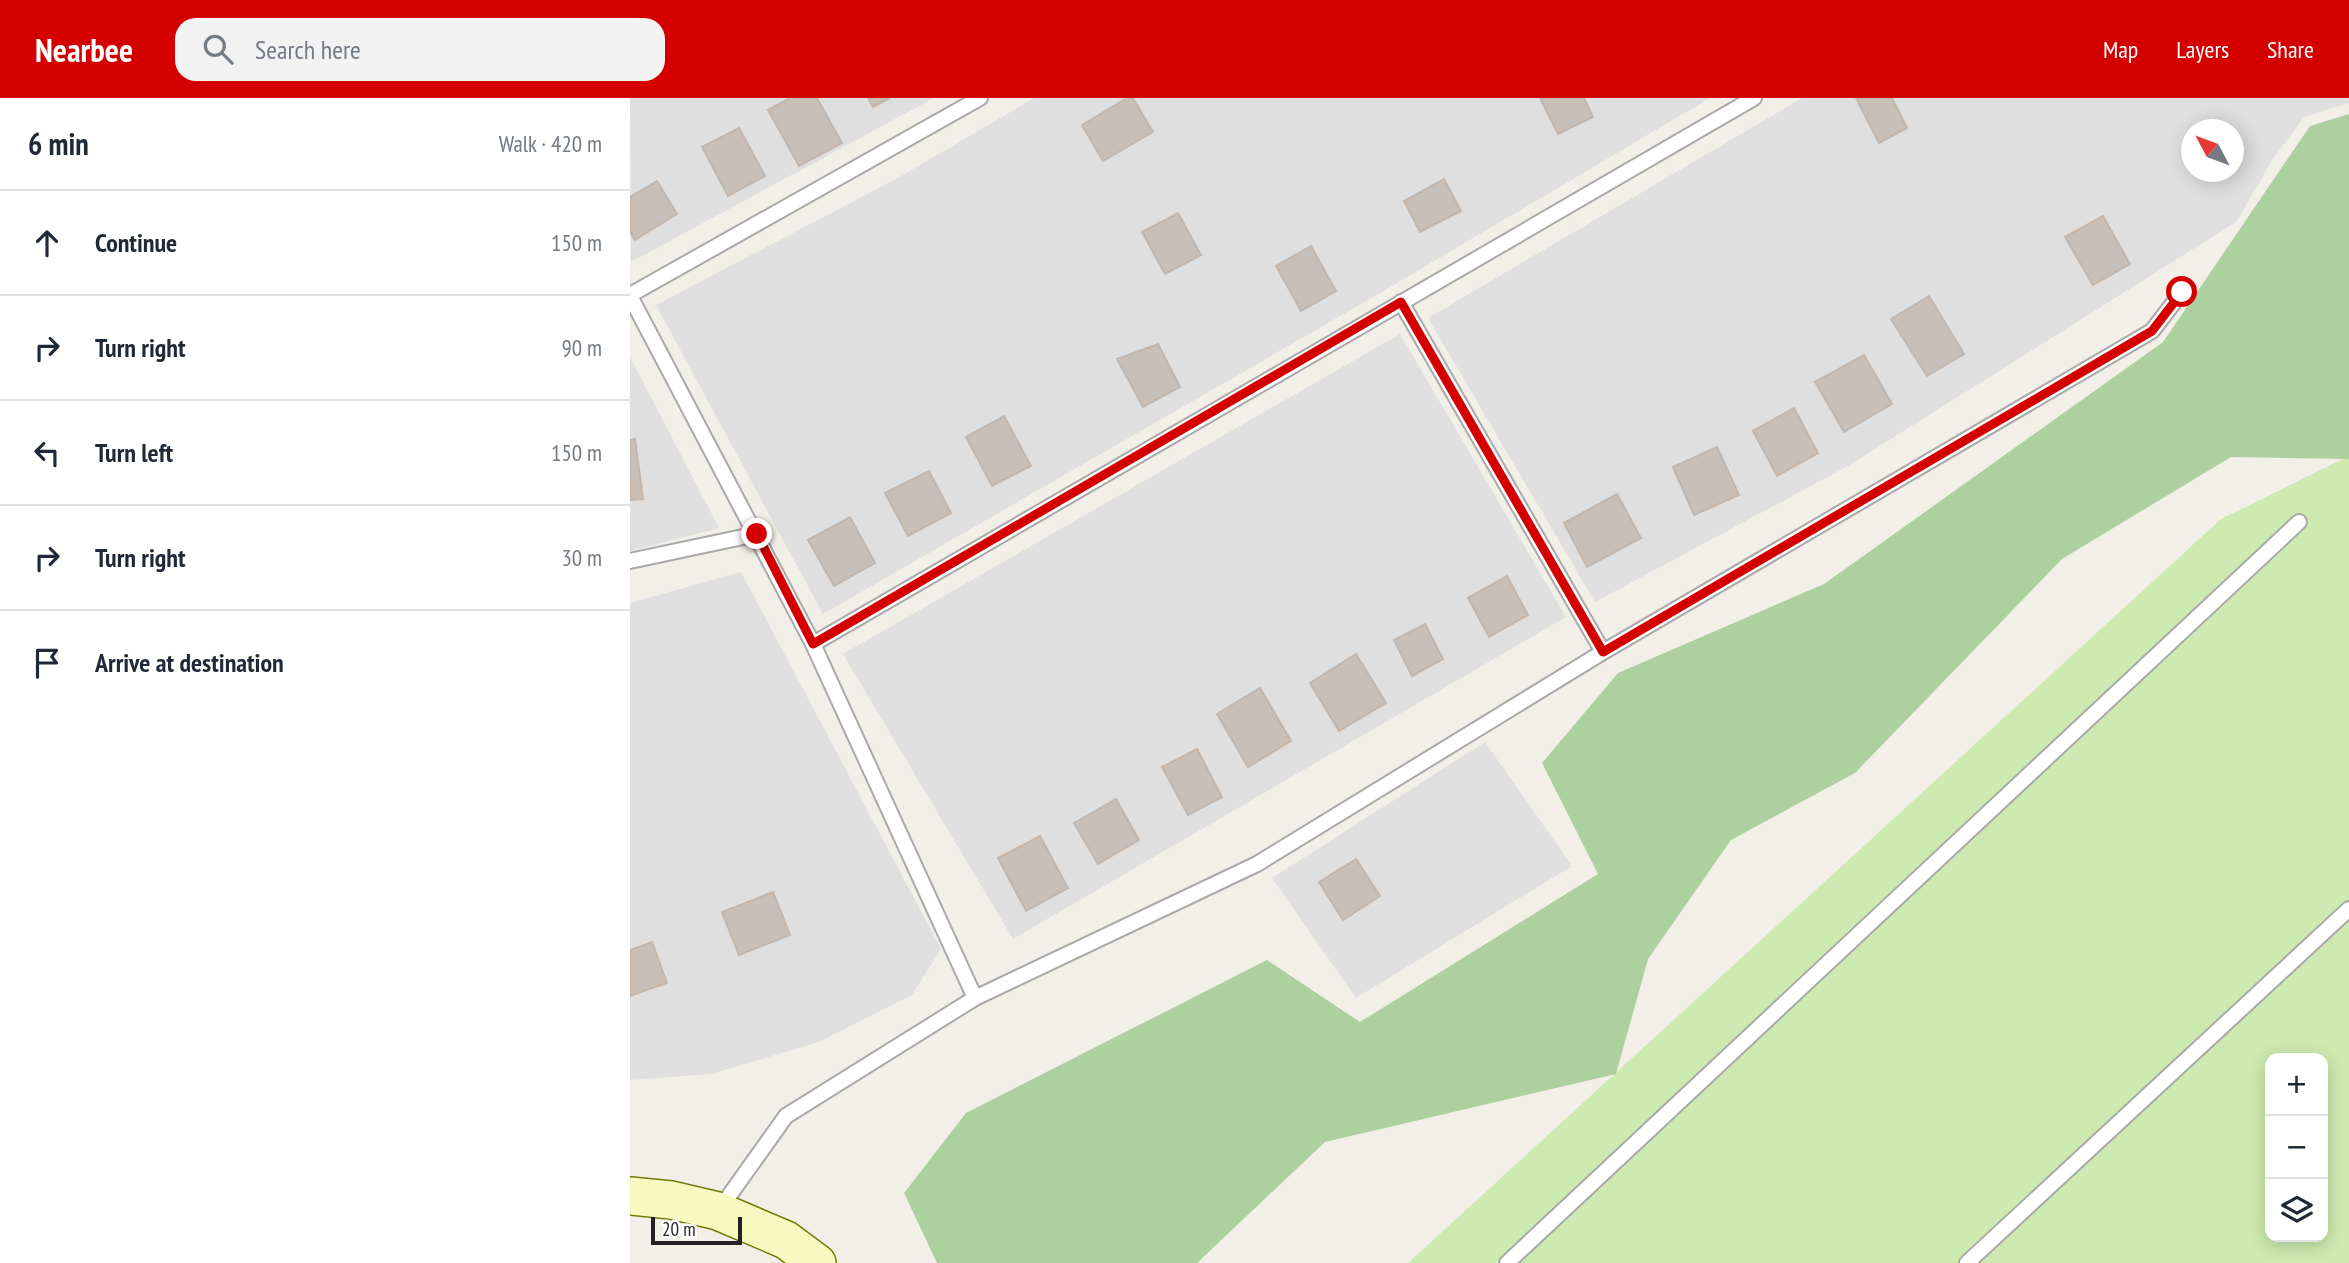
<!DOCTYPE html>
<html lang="en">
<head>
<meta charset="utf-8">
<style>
  body { margin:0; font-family:"PT Sans Narrow",sans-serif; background:#f2f2f3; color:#1f2937 }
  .controls { position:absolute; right:21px; bottom:21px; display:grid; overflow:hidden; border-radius:14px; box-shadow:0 4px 18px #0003 }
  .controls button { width:63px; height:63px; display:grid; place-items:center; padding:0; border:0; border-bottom:2px solid #e0e1e3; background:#fff; color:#1f2937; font:35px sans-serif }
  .compass { position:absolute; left:1551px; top:21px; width:63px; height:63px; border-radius:50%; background:#fff; box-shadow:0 4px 18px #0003; rotate:311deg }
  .scale { position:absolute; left:21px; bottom:18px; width:91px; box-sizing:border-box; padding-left:7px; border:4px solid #222; border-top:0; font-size:19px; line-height:24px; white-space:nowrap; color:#222; -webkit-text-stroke:5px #fff; paint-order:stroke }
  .stop { position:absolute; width:21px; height:21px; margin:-16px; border:5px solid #d40000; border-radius:50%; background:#fff }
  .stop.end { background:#d40000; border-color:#fff; box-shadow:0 2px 7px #0008 }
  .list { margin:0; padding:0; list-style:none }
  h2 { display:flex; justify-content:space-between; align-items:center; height:91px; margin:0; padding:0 28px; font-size:30px }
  h2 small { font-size:23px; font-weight:400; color:#747a83 }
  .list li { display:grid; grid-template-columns:46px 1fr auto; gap:21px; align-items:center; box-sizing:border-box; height:105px; padding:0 28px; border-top:2px solid #e0e1e3 }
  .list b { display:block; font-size:26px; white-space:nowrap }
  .list em { font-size:23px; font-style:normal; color:#747a83 }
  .icon { flex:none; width:38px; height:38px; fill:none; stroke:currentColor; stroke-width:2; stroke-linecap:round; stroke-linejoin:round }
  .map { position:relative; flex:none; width:1719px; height:1165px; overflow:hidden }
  header { display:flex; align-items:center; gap:42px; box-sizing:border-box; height:98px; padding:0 35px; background:#d40000; color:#fff }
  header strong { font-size:33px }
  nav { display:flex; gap:38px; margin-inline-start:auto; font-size:24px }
  .search { width:490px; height:63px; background:#f2f2f3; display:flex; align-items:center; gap:18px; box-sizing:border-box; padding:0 24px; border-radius:21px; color:#747a83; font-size:26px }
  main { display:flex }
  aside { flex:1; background:#fff }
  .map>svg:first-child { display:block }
  .residential { fill:#e0dfdf; fill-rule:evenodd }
  .grass { fill:#cdebb0; fill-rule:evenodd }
  .forest { fill:#add19e }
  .building { fill:#c7bfb8; stroke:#c4b6ab; stroke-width:2 }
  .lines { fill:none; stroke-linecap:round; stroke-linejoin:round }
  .lane-casing { stroke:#a9a9a9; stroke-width:18 }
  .secondary-casing { stroke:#707d05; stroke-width:40 }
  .lane { stroke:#fff; stroke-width:14 }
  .secondary { stroke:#f7fabf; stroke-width:37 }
  .route { stroke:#d40000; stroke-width:9 }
</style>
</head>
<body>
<header>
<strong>Nearbee</strong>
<div class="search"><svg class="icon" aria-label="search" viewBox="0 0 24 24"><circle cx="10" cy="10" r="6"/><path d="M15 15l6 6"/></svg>Search here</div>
<nav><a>Map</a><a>Layers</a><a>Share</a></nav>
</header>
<main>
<aside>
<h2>6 min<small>Walk · 420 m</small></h2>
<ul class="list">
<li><svg class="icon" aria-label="ahead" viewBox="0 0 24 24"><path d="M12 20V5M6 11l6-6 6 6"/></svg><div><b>Continue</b></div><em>150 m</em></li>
<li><svg class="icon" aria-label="right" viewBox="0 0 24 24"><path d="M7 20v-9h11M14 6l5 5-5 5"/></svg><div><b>Turn right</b></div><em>90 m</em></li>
<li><svg class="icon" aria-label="left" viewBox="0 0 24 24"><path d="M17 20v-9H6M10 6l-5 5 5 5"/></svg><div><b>Turn left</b></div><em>150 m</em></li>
<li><svg class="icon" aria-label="right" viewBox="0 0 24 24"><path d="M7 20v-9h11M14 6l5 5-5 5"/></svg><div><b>Turn right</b></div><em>30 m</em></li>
<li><svg class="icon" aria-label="arrive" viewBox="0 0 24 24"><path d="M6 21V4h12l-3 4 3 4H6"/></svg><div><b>Arrive at destination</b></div></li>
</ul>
</aside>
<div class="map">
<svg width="1719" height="1165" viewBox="0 0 1719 1165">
  <rect width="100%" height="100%" fill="#f2efe9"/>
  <path class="residential" d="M0 0H304L1 164Z
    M404 0H1080L733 205 193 516 26 207 266 81Z
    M1172 0H1719V5L1674 19 1643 61 1606 124 1218 368 965 504 798 220ZM1562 32H1604V74H1562Z
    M770 236 936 519 383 841 213 556Z
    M0 259 89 430 0 453Z
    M111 474 311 851 282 897 189 944 81 976 0 982V505Z
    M855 644 942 768 726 900 642 780Z"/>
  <path class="grass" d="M1719 358V1165H778L1591 421ZM1640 960H1693V1139H1640Z"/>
  <path class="forest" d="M1719 16V361L1601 359 1432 461 1225 675 1101 742 1018 861 986 976 695 1044 567 1165H307L274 1095 336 1015 637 862 730 924 968 776 912 665 988 575 1194 486 1533 244 1680 28Z"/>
  <path class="building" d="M160 0H187L212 45 169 68 138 12Z
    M238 0H260L243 9Z
    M497 0H503L523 34 473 63 452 27Z
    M910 0H954L963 19 928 36Z
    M1226 0H1262L1277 30 1249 45Z
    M109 30 135 78 98 98 72 49Z
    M814 81 831 113 790 134 774 103Z
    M27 83 47 116 5 142 0 134V99Z
    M548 115 571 157 535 176 512 134Z
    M1473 118 1500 166 1463 187 1435 139Z
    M681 148 706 193 671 213 646 168Z
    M1299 198 1334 256 1297 278 1261 221Z
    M528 246 550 289 513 309 487 261Z
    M1234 257 1262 306 1214 334 1185 284Z
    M1164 310 1188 355 1147 378 1123 333Z
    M374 318 401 368 362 388 336 339Z
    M5 341 13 401 0 402V342Z
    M1087 349 1109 397 1064 417 1043 369Z
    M299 373 321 415 278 438 255 395Z
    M987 396 1011 440 957 469 934 425Z
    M220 419 245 465 204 488 178 442Z
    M877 478 898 517 859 539 838 500Z
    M795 526 813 561 782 578 764 542Z
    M726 556 756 605 709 633 680 585Z
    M630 590 661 643 618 669 587 616Z
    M567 651 592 699 558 717 532 669Z
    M486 701 509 742 468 766 444 725Z
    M410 738 438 790 396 813 368 760Z
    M726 761 750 798 713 822 689 784Z
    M143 794 160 837 109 857 92 814Z
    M22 844 37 885 0 898V852Z"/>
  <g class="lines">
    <g class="lane-casing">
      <path id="lane" d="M0 197 350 0
        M0 198 183 546 345 900
        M771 204 973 554
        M0 463 127 436
        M183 546 1124 0
        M89 1112 156 1018 345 900 627 766 973 554 1522 233 1552 194
        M877 1165 1669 424
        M1337 1165 1719 811"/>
    </g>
    <g class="secondary-casing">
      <path id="secondary" d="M0 1098 41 1102 88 1113 156 1142 187 1165"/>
    </g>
    <use href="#lane" class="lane"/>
    <use href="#secondary" class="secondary"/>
  </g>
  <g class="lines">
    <path class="route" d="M127 436 183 546 771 204 973 554 1522 233 1552 194"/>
  </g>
</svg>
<div class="controls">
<button>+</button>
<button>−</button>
<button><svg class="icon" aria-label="layers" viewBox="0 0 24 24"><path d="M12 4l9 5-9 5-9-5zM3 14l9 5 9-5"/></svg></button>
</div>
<svg class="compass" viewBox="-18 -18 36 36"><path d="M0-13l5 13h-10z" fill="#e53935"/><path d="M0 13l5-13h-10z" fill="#747a83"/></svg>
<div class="scale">20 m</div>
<div class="stop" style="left:1552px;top:194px"></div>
<div class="stop end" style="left:127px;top:436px"></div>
</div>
</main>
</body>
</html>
